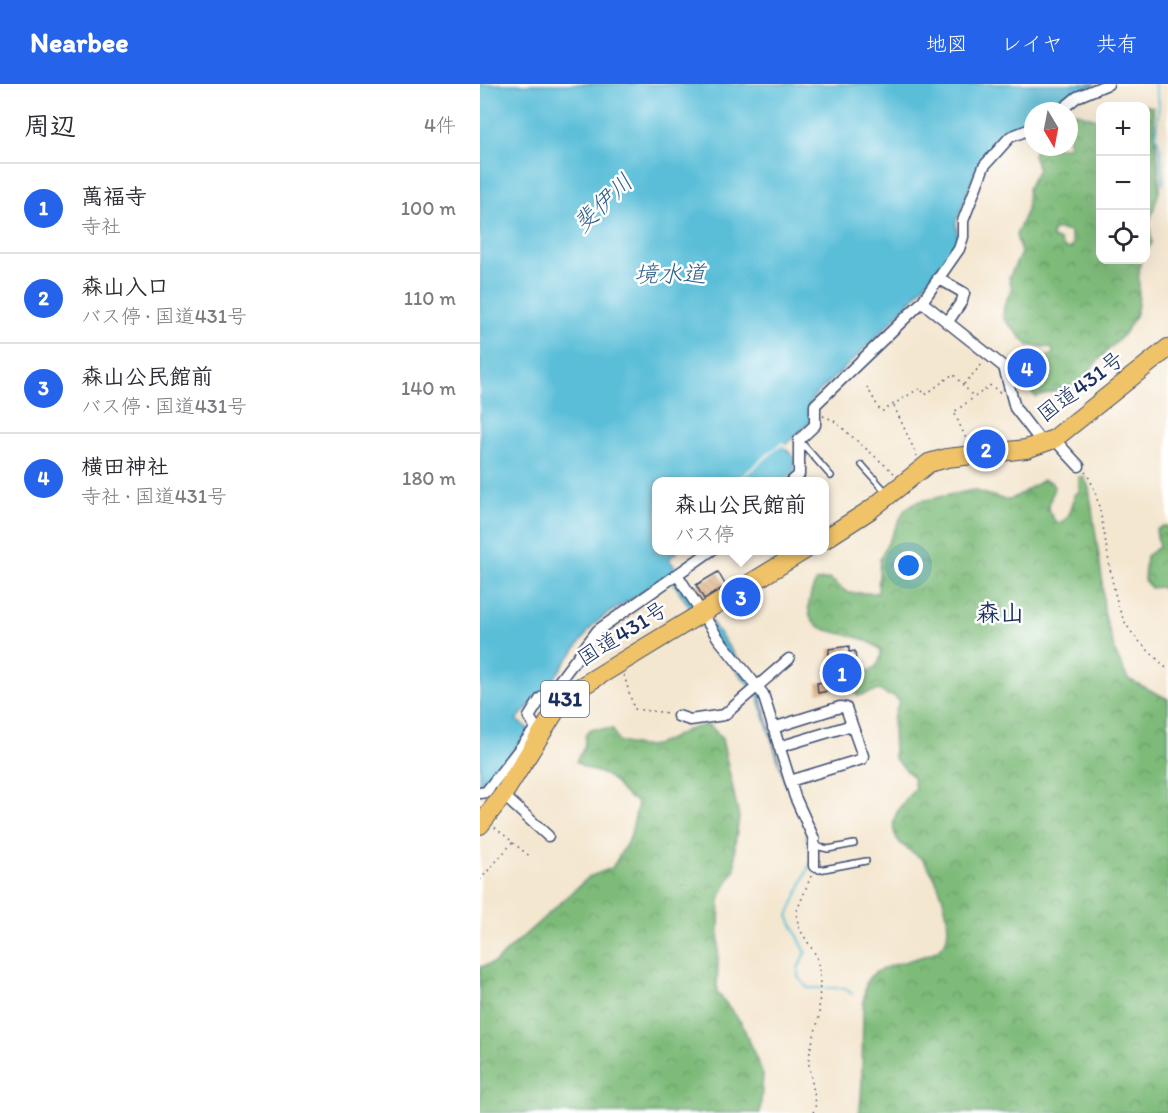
<!DOCTYPE html>
<html lang="ja">
<head>
<meta charset="utf-8">
<style>
  body { margin:0; font-family:Itim,"Klee One",sans-serif; background:#f2f2f3; color:#2b2b33 }
  .controls { position:absolute; right:18px; top:18px; display:grid; overflow:hidden; border-radius:12px; box-shadow:0 6px 24px #0002 }
  .controls button { width:54px; height:54px; display:grid; place-items:center; padding:0; border:0; border-bottom:2px solid #e1e1e2; background:#fff; color:#2b2b33; font:30px sans-serif }
  .compass { position:absolute; left:544px; top:18px; width:54px; height:54px; border-radius:50%; background:#fff; box-shadow:0 6px 24px #0002; rotate:170deg }
  .you { position:absolute; left:429px; top:482px; width:21px; height:21px; margin:-15px; border:4px solid #fff; border-radius:50%; background:#1a73e8; box-shadow:0 0 0 9px #1a73e833 }
  .badge { display:grid; place-items:center; width:39px; height:39px; border-radius:50%; background:#2563eb; color:#fff; font-size:20px; font-weight:700 }
  .pin { position:absolute; translate:-50% -50%; border:3px solid #fff; box-shadow:0 2px 6px #0006 }
  .popup { position:absolute; left:172px; top:393px; width:177px; height:78px; box-sizing:border-box; display:grid; place-content:center; border-radius:12px; background:#fff; filter:drop-shadow(0 2px 4px #0005); font-size:20px; white-space:nowrap; color:#7c7c81 }
  .popup b { font-size:22px; color:#2b2b33 }
  .popup::after { content:''; position:absolute; left:50%; top:100%; margin-left:-12px; border:12px solid transparent; border-top-color:#fff }
  .list { margin:0; padding:0; list-style:none }
  h2 { display:flex; justify-content:space-between; align-items:center; height:78px; margin:0; padding:0 24px; font-size:26px }
  h2 small { font-size:20px; font-weight:400; color:#7c7c81 }
  .list li { display:grid; grid-template-columns:39px 1fr auto; gap:18px; align-items:center; box-sizing:border-box; height:90px; padding:0 24px; border-top:2px solid #e1e1e2 }
  .list b { display:block; font-size:22px; white-space:nowrap }
  .list p { margin:0; font-size:20px; white-space:nowrap; color:#7c7c81 }
  .list em { font-size:20px; font-style:normal; color:#7c7c81 }
  .icon { flex:none; width:33px; height:33px; fill:none; stroke:currentColor; stroke-width:2; stroke-linecap:round; stroke-linejoin:round }
  .map { position:relative; flex:none; width:688px; height:1029px; overflow:hidden }
  header { display:flex; align-items:center; gap:36px; box-sizing:border-box; height:84px; padding:0 30px; background:#2563eb; color:#fff }
  header strong { font-size:28px }
  nav { display:flex; gap:33px; margin-inline-start:auto; font-size:21px }
  main { display:flex }
  aside { flex:1; background:#fff }
  .map>svg:first-child { display:block }
  .forest { fill:url(#forest-crowns); stroke:#4c756c; stroke-width:1.5; fill-rule:evenodd }
  .water { fill:#5abed8; stroke:#3a769b; stroke-width:1.5 }
  .pier { fill:#f4e7d0 }
  .lines { fill:none; stroke-linecap:round; stroke-linejoin:round }
  .stream { stroke:#5abed8; stroke-width:2 }
  .building { fill:url(#building-back-hatch) }
  .lane-casing { stroke:#3c4b6f; stroke-width:8 }
  .street-casing { stroke:#3c4b6f; stroke-width:13 }
  .highway-casing { stroke:#3c4b6f; stroke-width:20 }
  .path { stroke:#3c4b6f; stroke-width:1.5; stroke-dasharray:1.5 4.5; stroke-linecap:butt }
  .lane { stroke:#fff; stroke-width:5 }
  .street { stroke:#fff; stroke-width:10 }
  .highway { stroke:#f0c369; stroke-width:18 }
  .labels { text-anchor:middle; stroke-width:5; stroke-linejoin:round; paint-order:stroke }
  .shield { fill:#fff; stroke:#5f6d8e; stroke-width:1.5 }
  .shield-label { font-size:21px; font-weight:bold; fill:#1b2f5e }
  .street-label { font-size:22px; fill:#1b2f5e; stroke:#fff }
  .water-label { font-size:24px; font-style:italic; fill:#316189; stroke:#fff }
  .neighbourhood-label { font-size:24px; font-weight:bold; fill:#1b2f5e; stroke:#fff }
</style>
</head>
<body>
<header>
<strong>Nearbee</strong>
<nav><a>地図</a><a>レイヤ</a><a>共有</a></nav>
</header>
<main>
<aside>
<h2>周辺<small>4件</small></h2>
<ul class="list">
<li><span class="badge">1</span><div><b>萬福寺</b><p>寺社</p></div><em>100 m</em></li>
<li><span class="badge">2</span><div><b>森山入口</b><p>バス停 · 国道431号</p></div><em>110 m</em></li>
<li><span class="badge">3</span><div><b>森山公民館前</b><p>バス停 · 国道431号</p></div><em>140 m</em></li>
<li><span class="badge">4</span><div><b>横田神社</b><p>寺社 · 国道431号</p></div><em>180 m</em></li>
</ul>
</aside>
<div class="map">
<svg width="688" height="1029" viewBox="0 0 688 1029">
  <defs>
    <pattern id="forest-crowns" width="20" height="18" patternUnits="userSpaceOnUse" patternTransform="scale(1.5)"><rect width="20" height="18" fill="#7ebb79"/><path d="M2 6a3 3 0 1 1 6 0M12 15a3 3 0 1 1 6 0" fill="none" stroke="#669866"/></pattern>
    <pattern id="building-back-hatch" width="6" height="6" patternUnits="userSpaceOnUse" patternTransform="scale(1.5)"><rect width="6" height="6" fill="#ddaf7f"/><path d="M-1 5l2 2M0 0l6 6M5-1l2 2" fill="none" stroke="#b28f6b"/></pattern>
  </defs>
  <rect width="100%" height="100%" fill="#fff"/>
  <filter id="ink" filterUnits="userSpaceOnUse"><feTurbulence type="fractalNoise" baseFrequency=".0167" numOctaves="2"/><feDisplacementMap in="SourceGraphic" scale="12" xChannelSelector="R" yChannelSelector="G"/><feConvolveMatrix kernelMatrix="1 2 1 2 8 2 1 2 1" color-interpolation-filters="sRGB"/></filter>
  <filter id="wash" filterUnits="userSpaceOnUse"><feTurbulence type="fractalNoise" baseFrequency=".008" numOctaves="4" result="noise"/><feDisplacementMap in="SourceGraphic" scale="24" xChannelSelector="R" yChannelSelector="G"/><feGaussianBlur stdDeviation="1.35" result="paint"/><feColorMatrix in="noise" values="0 0 0 0 0 0 0 0 0 0 0 0 0 0 0 0 0 1.4 0 .05"/><feComposite in="paint" operator="in"/></filter>
  <g filter="url(#wash)">
    <rect width="100%" height="100%" fill="#f4e7d0"/>
    <path class="forest" d="M659 20 673 23 680 104 669 140 672 159 666 167V22H654Z
      M588 26 620 36V176H661C655 194 664 215 653 236 641 260 613 274 603 299L556 313 550 307 552 300 560 297 563 290 560 283 564 274 573 270 572 264 548 261 523 234 524 222 532 204 529 194 541 169 536 151 547 126 548 104 558 85 553 71 556 63H589ZM578 145 590 148 593 161 590 165 584 164 580 157 572 154 573 147Z
      M599 393H604L609 404 622 494 624 528 635 568 648 595 688 615V1029H379C386 1002 378 907 389 894 406 874 463 878 467 853 471 829 458 794 443 776 436 769 424 765 418 756 405 737 423 718 435 705L433 693 414 674 413 635 419 617 414 612 407 611 399 606 378 612 373 607 379 591C393 586 401 583 401 567 377 538 305 564 336 497L350 495 368 509H398L400 475 425 425 436 418 493 406 525 416 534 414 563 396 571 398 574 403 568 425 576 439C590 438 593 423 594 411L599 408Z
      M683 442H688V510L680 503 671 504 664 496 666 472 679 463 676 446Z
      M230 641 242 655 259 733 255 760V784L240 813 237 908 262 940 283 991 280 1029H0V883L14 879 109 793 132 784 150 754 158 720 156 717C141 712 139 699 127 692 116 686 104 686 96 677L104 664 106 649 111 645H133L138 657C186 674 189 644 230 641Z"/>
    <path class="water" d="M0 0H616L595 9 572 27H553V38L529 47 497 83 476 138 478 158C436 216 387 264 334 312L329 321 330 338 304 363 314 373V388L304 397 177 398V466L198 467 189 475 280 609 306 702 278 612 232 557 189 492 127 530 113 541 69 601 36 636 50 646 2 704 0 703Z"/>
    <path class="pier" d="M302 358 308 363 306 365 302 361 260 396 258 395Z"/>
    <g class="lines">
      <path class="stream" d="M674 0 679 18 676 52 680 63 683 100
        M326 750 329 762
        M330 780 308 832 326 869 318 884V893L328 904H365L372 910"/>
    </g>
    <g id="blocks">
      <path class="building" d="M546 276 559 286 557 291 550 288 548 292 541 289Z
        M238 488 246 502 224 515 216 501Z
        M369 562V568L375 567 376 577 371 578 372 584H369L372 602 338 609 337 599 351 597 350 593 355 592 352 581H349V565Z"/>
    </g>
  </g>
  <g filter="url(#ink)">
    <use href="#blocks" fill-opacity="0" stroke="#3c4b6f" stroke-width="1.5"/>
    <g class="lines">
      <g class="lane-casing">
        <path id="lane" d="M320 357 351 392
          M382 381 407 409
          M335 762 348 765 374 760
          M334 782 339 786 386 777"/>
      </g>
      <g class="street-casing">
        <path id="street" d="M580 27 597 13 628 0
          M458 194 484 209 482 217 467 239
          M442 218 524 283 535 324 563 360
          M574 355 599 382
          M311 398 319 391V356L335 341V321L442 218 479 165 483 153V137L504 82 530 53 553 44
          M198 492 238 554 283 610 315 713 334 755V782
          M198 632 210 636 244 631 309 575
          M293 644 360 623 366 624 383 672 382 675 310 697
          M44 659 56 644 49 633 61 614 71 608 118 546 232 466
          M299 663 372 641
          M0 709 6 708 44 659 50 663
          M23 711 68 752"/>
      </g>
      <g class="highway-casing">
        <path id="highway" d="M345 455 390 426 449 379 467 374 546 365 574 355 688 264
          M0 741 23 711 78 623 89 610 325 466"/>
      </g>
      <path class="path" d="M533 278 540 281
        M484 300 503 279
        M387 303 401 328 440 304 445 311 473 290 494 313
        M414 322 437 372
        M343 332 353 336 414 389
        M488 359 474 328 511 301 521 310
        M605 388C626 413 626 498 643 534 651 553 674 571 688 586
        M144 591 154 625 188 629
        M33 759 51 773
        M331 792 316 829 319 844 337 873 340 890 339 934 330 966 329 981 336 1020 333 1029
        M0 796 33 758 14 743"/>
      <use href="#lane" class="lane"/>
      <use href="#street" class="street"/>
      <use href="#highway" class="highway"/>
    </g>
  </g>
  <g class="labels">
    <rect class="shield" x="61" y="597" width="48" height="36" rx="4.5"/>
    <g class="shield-label">
      <text x="85" y="622">431</text>
    </g>
    <g class="street-label">
      <text transform="translate(600 302) rotate(-37)" y="8">国道431号</text>
      <text transform="translate(142 549) rotate(-32)" y="8">国道431号</text>
    </g>
    <g class="water-label">
      <text transform="translate(123 119) rotate(-44)" y="8">斐伊川</text>
      <text x="190" y="198">境水道</text>
    </g>
    <g class="neighbourhood-label">
      <text x="520" y="537">森山</text>
    </g>
  </g>
</svg>
<div class="controls">
<button>+</button>
<button>−</button>
<button><svg class="icon" aria-label="locate" viewBox="0 0 24 24"><circle cx="12" cy="12" r="6"/><path d="M12 2v4M12 18v4M2 12h4M18 12h4"/></svg></button>
</div>
<svg class="compass" viewBox="-18 -18 36 36"><path d="M0-13l5 13h-10z" fill="#e53935"/><path d="M0 13l5-13h-10z" fill="#7c7c81"/></svg>
<div class="you"></div>
<div class="pin badge" style="left:362px;top:589px">1</div>
<div class="pin badge" style="left:506px;top:365px">2</div>
<div class="pin badge" style="left:261px;top:513px">3</div>
<div class="popup"><b>森山公民館前</b>バス停</div>
<div class="pin badge" style="left:547px;top:284px">4</div>
</div>
</main>
</body>
</html>
